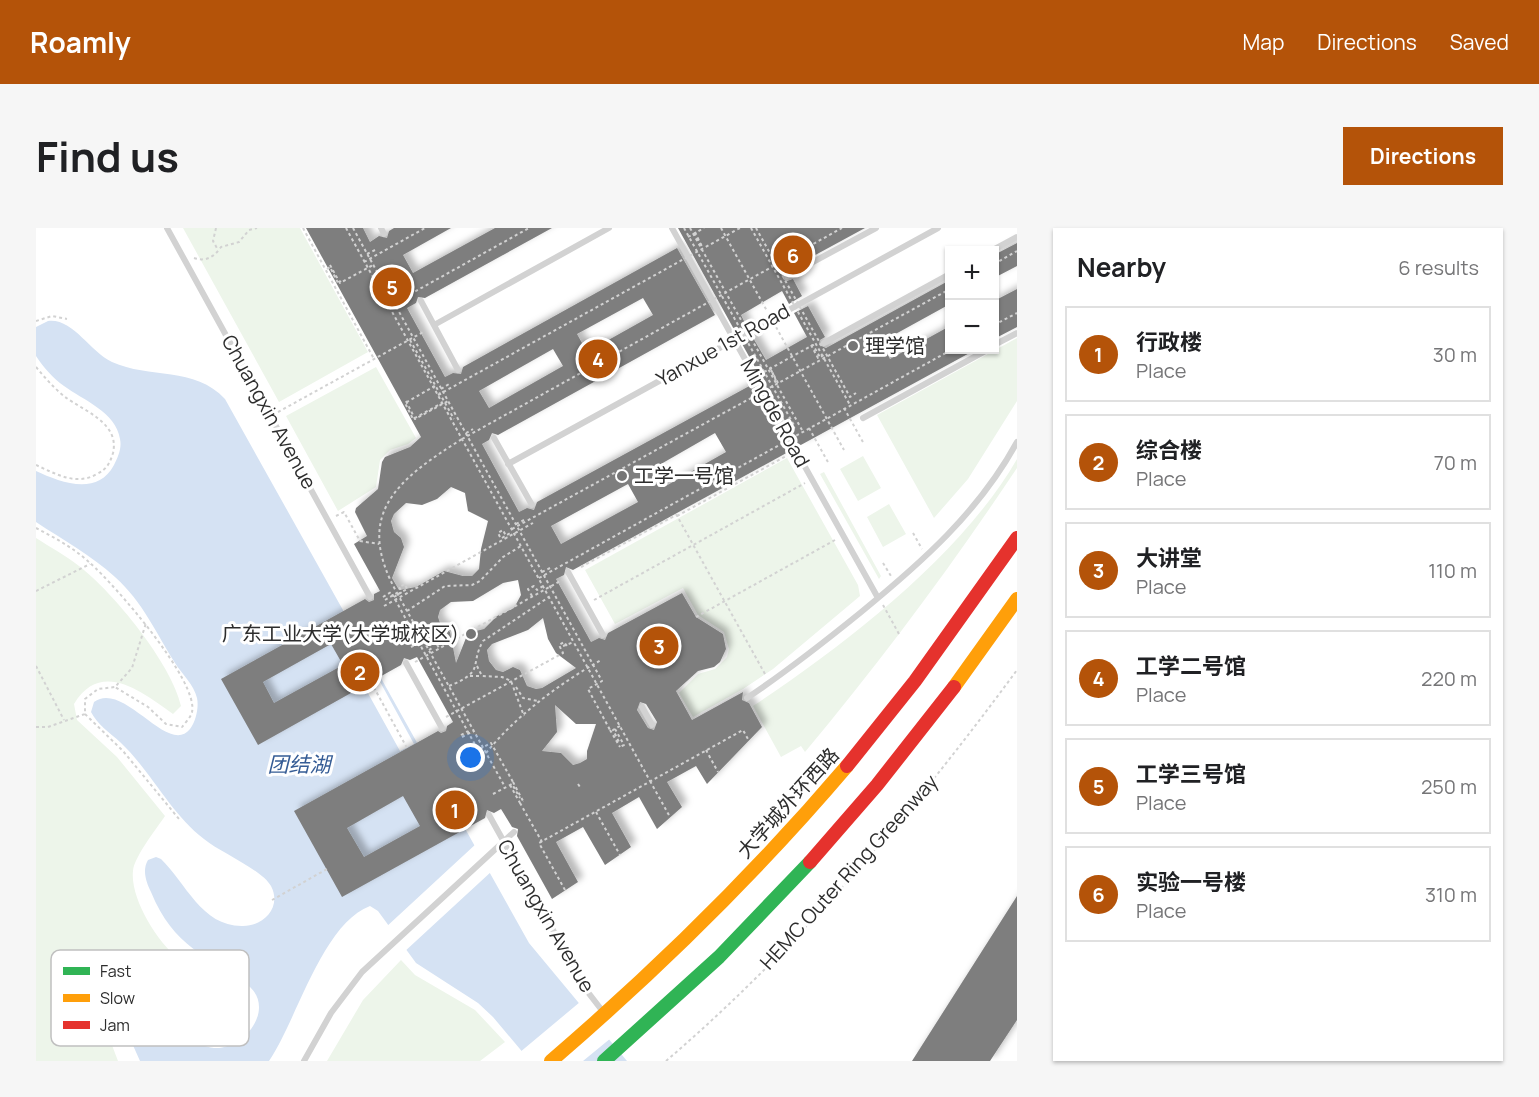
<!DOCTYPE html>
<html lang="en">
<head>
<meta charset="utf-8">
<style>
  body { margin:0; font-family:Manrope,"Noto Sans SC",sans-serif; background:#f6f6f6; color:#202124 }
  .controls { position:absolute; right:18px; top:18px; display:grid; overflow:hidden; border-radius:0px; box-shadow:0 2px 4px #0004 }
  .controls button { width:54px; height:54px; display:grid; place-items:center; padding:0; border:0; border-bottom:2px solid #e0e0e0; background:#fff; color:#202124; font:30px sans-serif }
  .you { position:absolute; left:435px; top:530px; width:21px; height:21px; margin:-15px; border:4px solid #fff; border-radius:50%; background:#1a73e8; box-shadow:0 0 0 9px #1a73e833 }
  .badge { display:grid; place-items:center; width:39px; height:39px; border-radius:50%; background:#b45309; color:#fff; font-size:20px; font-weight:700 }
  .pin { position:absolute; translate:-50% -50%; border:3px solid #fff; box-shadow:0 2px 6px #0006 }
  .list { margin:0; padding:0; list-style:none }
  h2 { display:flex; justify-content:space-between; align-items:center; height:78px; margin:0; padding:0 24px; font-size:26px }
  h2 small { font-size:20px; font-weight:400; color:#757577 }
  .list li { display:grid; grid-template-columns:39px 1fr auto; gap:18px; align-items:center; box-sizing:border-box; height:96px; margin:0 12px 12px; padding:0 12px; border:2px solid #e0e0e0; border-radius:0px }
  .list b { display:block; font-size:22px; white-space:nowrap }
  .list p { margin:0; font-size:20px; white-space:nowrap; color:#757577 }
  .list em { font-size:20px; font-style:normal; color:#757577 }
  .map { position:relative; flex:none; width:981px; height:833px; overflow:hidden; border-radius:0px }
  header { display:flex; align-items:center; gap:36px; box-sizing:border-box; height:84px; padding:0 30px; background:#b45309; color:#fff }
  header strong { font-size:28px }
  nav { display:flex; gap:33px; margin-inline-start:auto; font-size:21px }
  .intro { display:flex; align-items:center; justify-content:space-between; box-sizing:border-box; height:144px; padding:0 36px }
  h1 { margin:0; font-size:42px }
  .button { padding:15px 27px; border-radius:0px; background:#b45309; color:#fff; font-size:21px; font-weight:700 }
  main { display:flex; gap:36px; padding:0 36px }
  aside { flex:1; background:#fff; border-radius:0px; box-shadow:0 2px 4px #0004 }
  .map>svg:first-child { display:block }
  .green { fill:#edf5ea }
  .water { fill:#d5e2f3 }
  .pier { fill:#fff }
  .building { fill:#7e7e7e; fill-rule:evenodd; filter:url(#shadow) }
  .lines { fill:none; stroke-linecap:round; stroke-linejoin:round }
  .path { stroke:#d2d2d2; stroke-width:2; stroke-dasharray:3 3; stroke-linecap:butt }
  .lane { stroke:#d2d2d2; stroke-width:6 }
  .fast { stroke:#30b455; stroke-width:14 }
  .slow { stroke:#ff9f0a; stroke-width:14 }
  .jam { stroke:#e5322d; stroke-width:14 }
  .path-bridge { stroke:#d2d2d2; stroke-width:2; stroke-dasharray:3 3; stroke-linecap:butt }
  .poi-dot { fill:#767676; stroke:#fff; stroke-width:2 }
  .labels { text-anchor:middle; stroke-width:6; stroke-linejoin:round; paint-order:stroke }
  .street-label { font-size:20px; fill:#2d2d2d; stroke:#fff }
  .poi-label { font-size:20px; fill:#2d2d2d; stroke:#fff; text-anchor:start }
  .water-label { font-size:21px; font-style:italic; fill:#355c95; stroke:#fff }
  .key { fill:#fff; stroke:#c0c0c0; stroke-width:1.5 }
  .key-label { font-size:16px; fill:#2d2d2d }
</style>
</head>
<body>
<header>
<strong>Roamly</strong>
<nav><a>Map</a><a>Directions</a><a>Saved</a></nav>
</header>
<div class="intro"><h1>Find us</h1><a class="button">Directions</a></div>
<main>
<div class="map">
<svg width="981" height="833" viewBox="0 0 981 833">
  <defs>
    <filter id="shadow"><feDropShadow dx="5.5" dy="-5.5" stdDeviation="3" flood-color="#0004"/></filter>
  </defs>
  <rect width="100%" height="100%" fill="#fff"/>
  <path class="green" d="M147 0H264L332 124 243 174Z
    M981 110V173L932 251 898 290 841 187Z
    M340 139 380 210 372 216 354 222 344 232 340 259 302 283 250 188Z
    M827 228 845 260 822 273 804 241Z
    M751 230 822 357 824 368 737 441 707 461 657 489 643 465 662 446 679 441 691 429 693 421 688 404 662 387 647 360 579 396 549 342Z
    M981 231V240C915 339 845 433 769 524L765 518 745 529 717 478C809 417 926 327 981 231Z
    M788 244 845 348 843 351 784 246Z
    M853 276 870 306 847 319 831 289Z
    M0 310C14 319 29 327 43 338 77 364 136 436 145 478L137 486C106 464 65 431 38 476L41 492 81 529 129 588C121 600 98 629 97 643 94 670 121 714 142 730 163 746 187 756 199 781L192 796 174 802 107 757 90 754 70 764 63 783 82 833H0Z
    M365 732 379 747 439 782 469 814 444 833H291L327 772Z"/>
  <path class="water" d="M12 93C37 90 53 123 76 134 113 151 159 138 189 171L493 715 591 833H494L457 789 442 775 380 735 342 683 334 678C286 696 261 792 233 833H104L83 786 89 773C112 765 149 818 178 820 207 822 239 783 214 759 170 726 138 720 115 664 110 654 106 642 112 632L120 629 125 631C150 655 166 699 207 698 228 698 246 679 235 658 225 641 185 625 168 611 134 585 115 543 84 514 74 505 61 496 55 484L58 474C88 452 132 529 154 501 160 493 163 479 161 470 158 457 146 446 139 435 120 405 107 374 79 349 55 327 27 312 0 294V243C24 254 61 269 78 237 82 229 86 220 84 211 80 184 47 172 28 158 17 150 8 140 0 128V99Z"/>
  <path class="pier" d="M342 450 378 516 364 523 328 458Z
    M441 615 456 643 367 725 349 700Z
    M544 774 575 810 547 833H490L483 825Z"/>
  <path class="building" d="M270 0H327L334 14 343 8 351 10 353 3 358 0H415L367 27 377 45 459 0H516L389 70 382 69 380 75 371 80 409 149 417 145 425 146 427 139 641 20 679 87 462 207 456 205 453 212 446 216 483 284 491 280 498 282 501 274 717 156 754 223 537 342 530 339 528 347 520 351 555 414 563 410 569 412 572 405 646 365 660 389 687 406 690 421 684 434 678 439 662 443 640 463 656 492 707 464 706 472 713 475 726 499 671 556 660 538 631 554 646 579 621 601 603 569 576 585 595 619 569 637 547 599 520 614 542 654 516 671 481 608 482 601 476 599 465 581 458 585 451 582 449 590 306 669 258 583 402 503 405 505 410 503 411 498 417 494 381 429 374 432 368 430 365 437 222 517 185 451 329 371 333 374 338 372V366L344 363 318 316 331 308 319 284 320 280 342 261 346 234 349 229 374 219 385 209ZM607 70 617 87 551 124 541 106ZM517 121 527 138 453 180 443 163ZM679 205 690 224 628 259 618 240ZM592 256 602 274 525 316 515 298ZM415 259 429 265 432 283 452 293 445 321 443 341 436 348H427L408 343 380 359 363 362 356 350 368 319 365 310 358 304 355 293 358 286 370 275 386 277 401 271ZM482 352 485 367 478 380 461 388 448 401 432 405 420 435 414 404 404 395 402 389 404 382 415 374 437 373 467 355ZM507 390 512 411 520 425 540 440 506 460 500 461 491 458 484 442 477 439 467 444 460 442 453 433 451 422 456 416 492 402ZM295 416 307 437 238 475 227 454ZM604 474 610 476 621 494 618 502 612 500 601 482ZM519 477 540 496H560L551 523V531L544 535 537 537 525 525 506 523 521 504ZM367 568 384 598 328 629 311 600Z
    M642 0H829L748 44 747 51 751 53 757 51 766 68 753 76 746 63 705 87 711 99 700 105Z
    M981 15V38L958 50V27Z
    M914 52V76L845 114 854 131 914 98V122H939L763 218 705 114 716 108 730 132 771 109 758 85 772 78 789 109 784 112 783 117 790 120Z
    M981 61V99L958 111V73Z
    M981 668V792L954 833H876Z"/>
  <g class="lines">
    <path class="path" d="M180 0 177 13 182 22
      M267 0 338 131
      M685 0 731 83
      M658 5 667 20
      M652 9 668 0
      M331 26 339 22
      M158 30C170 34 178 29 185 19L203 14 213 2 221 0
      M738 32 744 29
      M958 36 981 23
      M294 37 304 55 337 37
      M291 41 294 39 302 55 305 53
      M356 72 364 68
      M0 93 16 88 31 91
      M958 97 981 85
      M740 99 808 222
      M374 112 418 191
      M0 139C9 150 18 160 29 169 48 183 84 195 77 225 74 235 71 241 61 246 40 258 20 246 0 237
      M735 142 742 155
      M728 144 777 117 785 131
      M399 158 369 175 377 191 406 175
      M405 161 413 156
      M808 180 828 216
      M242 184 389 103
      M773 200 793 236
      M430 205 437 201
      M640 286 729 446
      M300 288 308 284 324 313 343 316
      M641 288 752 227
      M480 296 488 292
      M0 300C19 310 38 320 54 335 78 356 163 453 156 484 155 489 149 495 146 499L130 496 112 479 79 459
      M877 305 886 321
      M464 309 462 305 467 302 471 310
      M847 335 855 348
      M545 339 640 287
      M506 344 514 340
      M0 363 54 336
      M496 368 492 361 498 358 501 362 507 358
      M358 369 366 364 363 359 369 356 371 361
      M349 372 361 365C317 286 361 252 426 211
      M558 372 769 255
      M847 377 863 406
      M348 378 497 295
      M371 383 409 358 436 357 444 353 467 329 485 318
      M660 389 799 312
      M374 416 381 412
      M527 418 538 414
      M375 419 388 412
      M393 422 396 420 394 416 399 413 403 420
      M379 434 526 352
      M0 438 28 492
      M434 448H446
      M335 454 371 520
      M413 458C450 443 433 438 447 413L513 369
      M480 459 487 470 502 473
      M49 486 87 523 143 591
      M410 489 527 425 523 417 528 414 531 418
      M584 498 577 502 584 516
      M0 499H12L49 486V471L62 461 79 459 96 440 110 395
      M574 502 584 519
      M425 507 432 503
      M426 509 438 503
      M670 522 682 544
      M450 525C481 487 523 456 565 432
      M614 553 634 589
      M477 554 487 573
      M542 556 544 559
      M457 566 476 556 484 570
      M560 584 584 627
      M529 662 503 615 707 502 713 513
      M236 672 291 641
      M630 833C763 719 878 582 981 442"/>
    <path class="lane" d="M131 0 334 369
      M345 0 348 6
      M636 0 842 370
      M957 22 981 9
      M751 48 840 0
      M385 73 422 142
      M398 97 573 0
      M788 115 914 46
      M958 117 981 105
      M827 190 951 122
      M458 210 496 277
      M472 236 902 0
      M532 344 567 407
      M370 435 406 500
      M711 470C750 444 787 415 824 385 885 335 943 284 981 214
      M606 479 616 497
      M453 587 551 763 568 785
      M268 833 295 785 326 744 478 604"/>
    <path class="fast" d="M568 833 683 729 774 634"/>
    <path class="slow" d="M918 459 981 371
      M515 833C621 742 720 645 811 538"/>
    <path class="jam" d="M811 538 879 453 981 310
      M774 634 841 557 918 459"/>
    <path class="path-bridge" d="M310 0 614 553
      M317 0 566 453 552 461 574 502
      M648 0 759 199 753 203
      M654 0 766 202
      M715 0 814 177
      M720 0 814 169 820 165
      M659 4 666 19
      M328 34 389 0
      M353 78 493 0
      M775 117 782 130 788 127
      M734 139 741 155
      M402 167 704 0
      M370 173 379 191 412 173
      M426 211 806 0
      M476 301 914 61
      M466 310 476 304
      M503 350 915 122
      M361 365 469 559
      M362 366 371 361
      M347 369 355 364 442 522 455 515 477 554
      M441 438 446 448 466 449 475 453 488 488
      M579 501 588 517 584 519
      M474 557 484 575 487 573
      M484 575 506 614"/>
  </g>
  <g class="poi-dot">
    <circle cx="817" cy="118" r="6"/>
    <circle cx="586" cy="248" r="6"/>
    <circle cx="435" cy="406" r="6"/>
  </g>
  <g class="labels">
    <g class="street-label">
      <text transform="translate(687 117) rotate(-29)" y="7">Yanxue 1st Road</text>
      <text transform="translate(233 184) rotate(61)" y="7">Chuangxin Avenue</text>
      <text transform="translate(739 185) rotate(61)" y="7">Mingde Road</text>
      <text transform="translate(752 575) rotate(-48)" y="7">大学城外环西路</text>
      <text transform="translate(813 644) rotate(-48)" y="7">HEMC Outer Ring Greenway</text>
      <text transform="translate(510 688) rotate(60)" y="7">Chuangxin Avenue</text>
    </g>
    <g class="poi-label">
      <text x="829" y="125">理学馆</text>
      <text x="598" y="255">工学一号馆</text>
      <text x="423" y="413" text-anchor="end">广东工业大学(大学城校区)</text>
    </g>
    <g class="water-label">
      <text x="263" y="544">团结湖</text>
    </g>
  </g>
  <rect x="15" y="722" width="198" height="96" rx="9" class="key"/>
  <rect x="27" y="739" width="27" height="8" fill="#30b455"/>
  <rect x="27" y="766" width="27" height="8" fill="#ff9f0a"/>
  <rect x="27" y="793" width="27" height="8" fill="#e5322d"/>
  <g class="key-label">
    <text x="64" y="749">Fast</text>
    <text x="64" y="776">Slow</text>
    <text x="64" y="803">Jam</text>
  </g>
</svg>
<div class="controls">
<button>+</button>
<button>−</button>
</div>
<div class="you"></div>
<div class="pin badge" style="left:419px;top:582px">1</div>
<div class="pin badge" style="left:324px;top:444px">2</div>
<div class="pin badge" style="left:623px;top:418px">3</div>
<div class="pin badge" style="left:562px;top:131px">4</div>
<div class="pin badge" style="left:356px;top:59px">5</div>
<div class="pin badge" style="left:757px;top:27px">6</div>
</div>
<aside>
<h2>Nearby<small>6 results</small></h2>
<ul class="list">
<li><span class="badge">1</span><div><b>行政楼</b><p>Place</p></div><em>30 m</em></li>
<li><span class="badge">2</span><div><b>综合楼</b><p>Place</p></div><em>70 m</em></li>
<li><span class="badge">3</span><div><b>大讲堂</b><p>Place</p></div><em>110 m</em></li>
<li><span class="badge">4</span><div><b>工学二号馆</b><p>Place</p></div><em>220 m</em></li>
<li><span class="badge">5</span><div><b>工学三号馆</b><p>Place</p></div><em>250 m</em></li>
<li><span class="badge">6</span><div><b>实验一号楼</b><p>Place</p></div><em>310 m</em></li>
</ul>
</aside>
</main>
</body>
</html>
